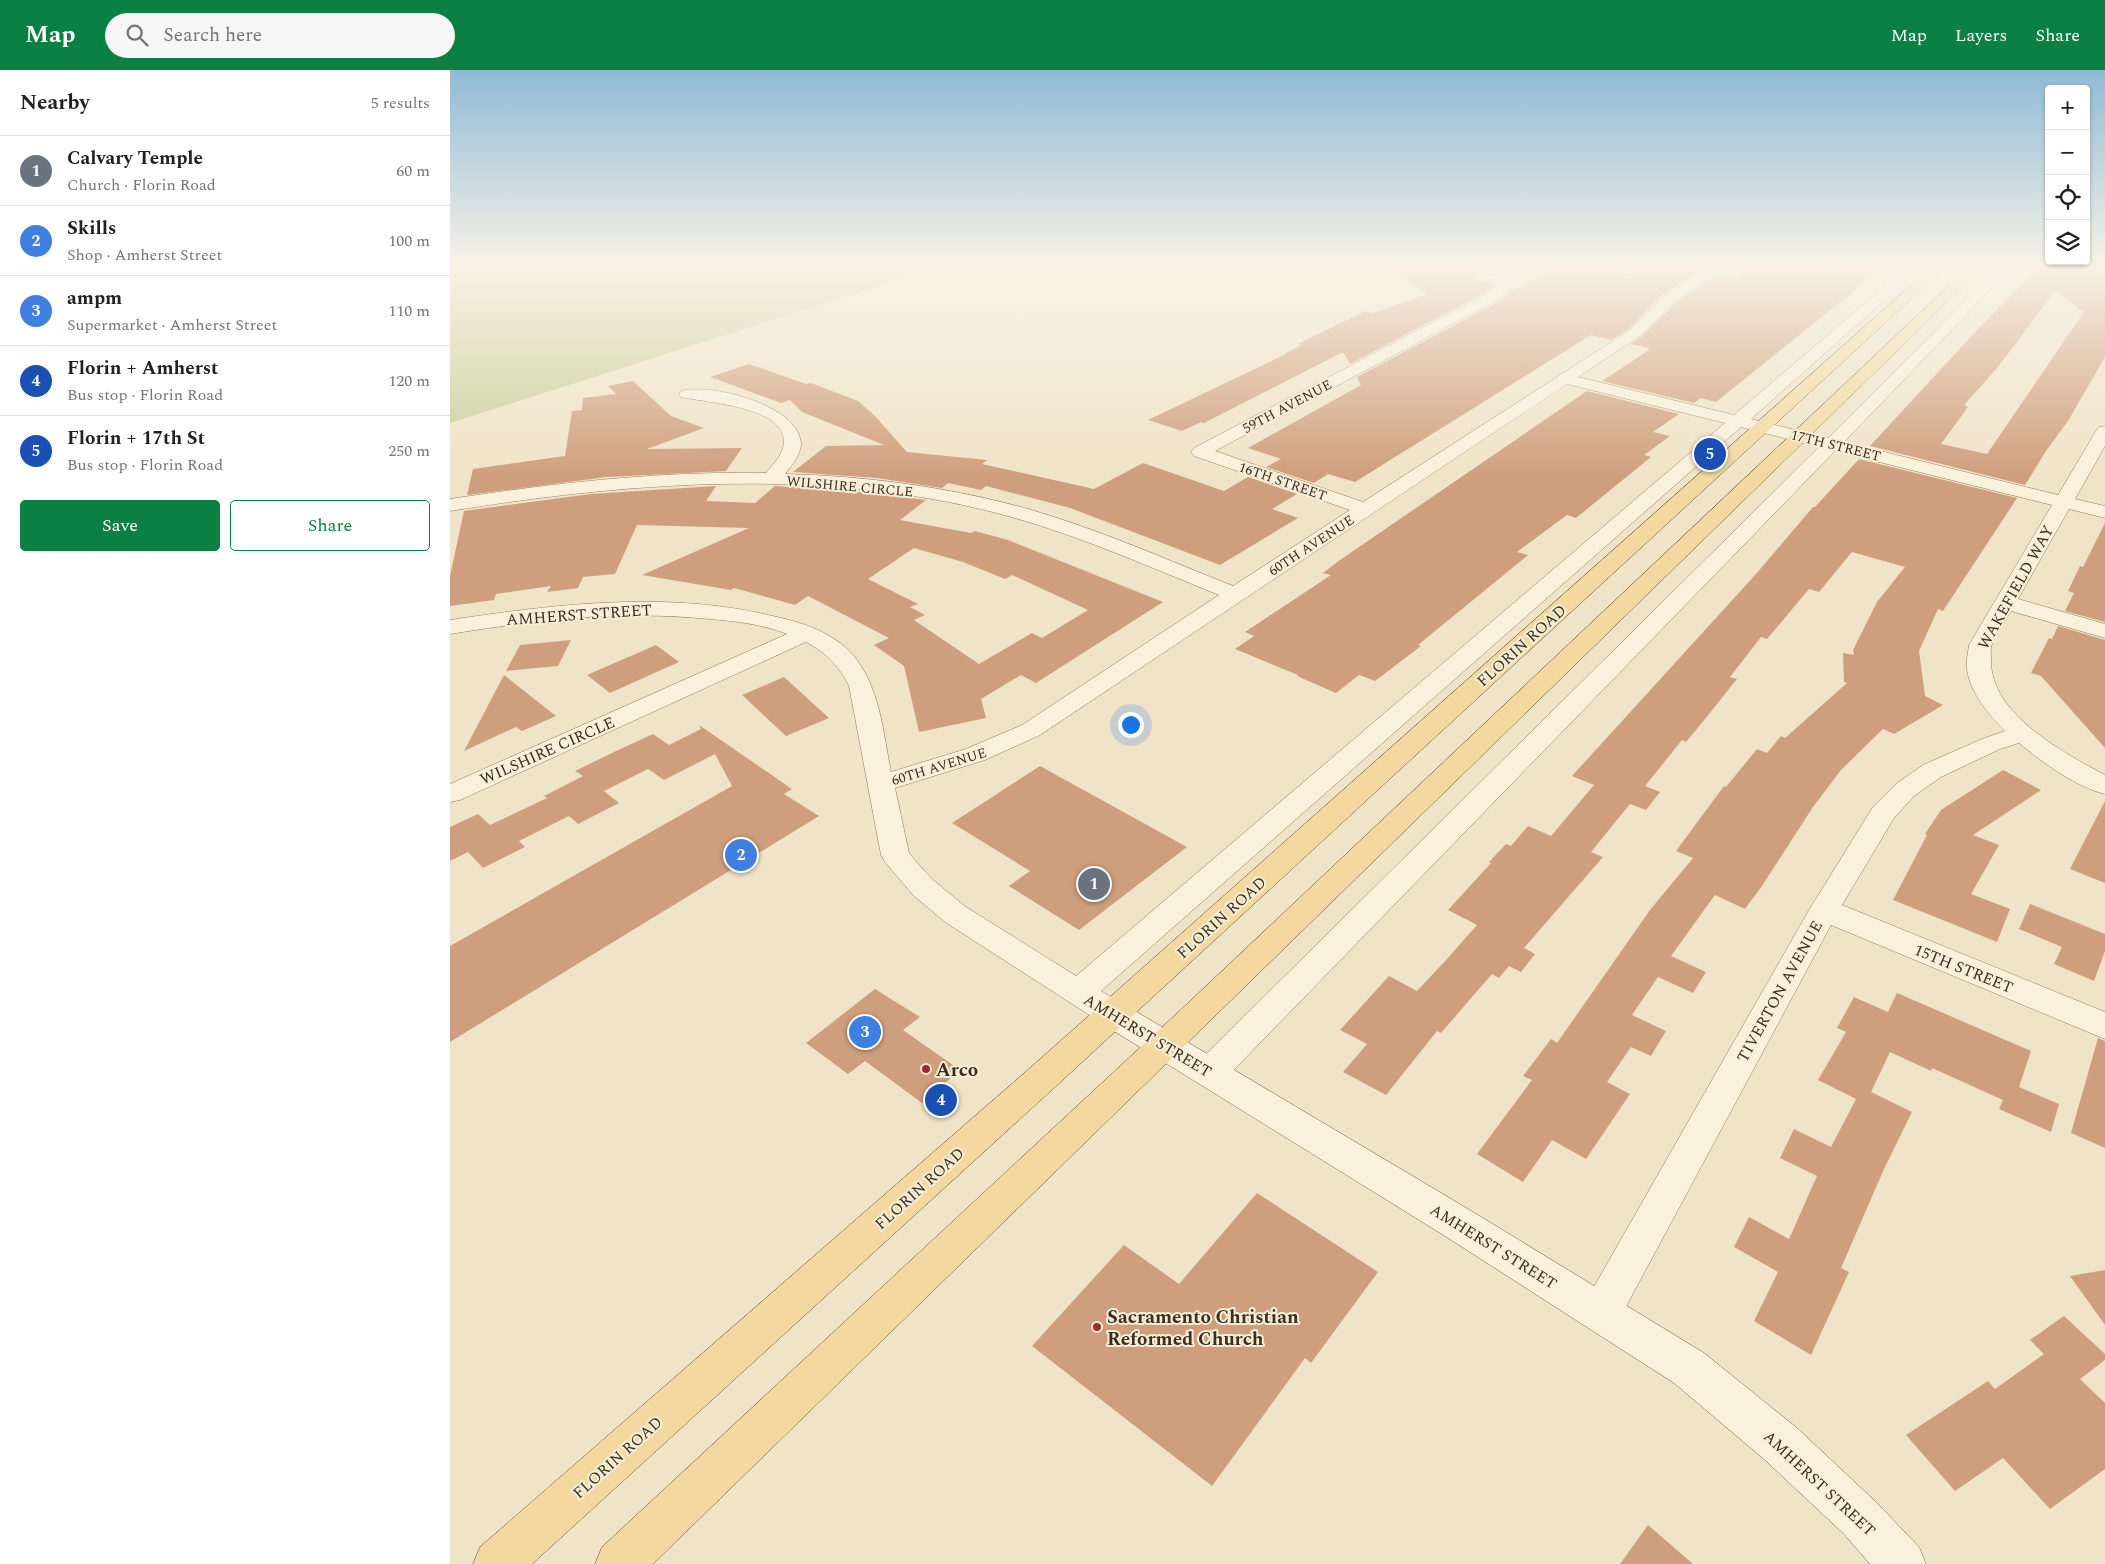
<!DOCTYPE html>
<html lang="en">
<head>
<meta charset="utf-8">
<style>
  body { margin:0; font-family:Spectral,serif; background:#f6f6f6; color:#202124 }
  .controls { position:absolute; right:15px; top:15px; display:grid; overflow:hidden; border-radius:5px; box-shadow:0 1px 4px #0004 }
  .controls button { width:45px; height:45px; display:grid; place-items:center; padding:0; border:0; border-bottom:1px solid #e0e0e0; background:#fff; color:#202124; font:25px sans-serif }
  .you { position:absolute; left:680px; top:654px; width:18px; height:18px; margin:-12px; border:4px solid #fff; border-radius:50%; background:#1a73e8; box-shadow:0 0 0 8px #1a73e833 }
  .badge { display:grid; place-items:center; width:32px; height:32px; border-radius:50%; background:#0b8043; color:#fff; font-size:16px; font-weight:700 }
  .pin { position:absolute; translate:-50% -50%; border:2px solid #fff; box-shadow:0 1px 5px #0006 }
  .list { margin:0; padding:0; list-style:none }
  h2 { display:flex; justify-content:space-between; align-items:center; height:65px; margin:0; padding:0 20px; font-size:21px }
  h2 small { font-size:16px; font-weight:400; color:#757577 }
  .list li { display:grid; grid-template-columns:32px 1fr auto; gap:15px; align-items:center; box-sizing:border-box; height:70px; padding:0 20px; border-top:1px solid #e0e0e0 }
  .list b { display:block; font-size:19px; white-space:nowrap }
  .list p { margin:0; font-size:16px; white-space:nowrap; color:#757577 }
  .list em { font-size:16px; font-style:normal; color:#757577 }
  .actions { display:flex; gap:10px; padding:15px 20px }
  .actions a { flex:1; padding:11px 0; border:1px solid #0b8043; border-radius:5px; text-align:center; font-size:18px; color:#0b8043 }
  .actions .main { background:#0b8043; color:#fff }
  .icon { flex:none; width:28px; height:28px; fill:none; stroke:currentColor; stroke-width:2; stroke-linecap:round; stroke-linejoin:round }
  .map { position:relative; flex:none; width:1655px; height:1494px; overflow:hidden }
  header { display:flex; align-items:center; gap:30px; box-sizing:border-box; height:70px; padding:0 25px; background:#0b8043; color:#fff }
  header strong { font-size:24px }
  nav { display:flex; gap:28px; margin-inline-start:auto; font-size:18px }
  .search { width:350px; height:45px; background:#f6f6f6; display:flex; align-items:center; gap:12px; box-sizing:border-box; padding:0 18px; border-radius:28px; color:#757577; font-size:19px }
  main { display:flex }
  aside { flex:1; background:#fff }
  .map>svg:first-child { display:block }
  .green { fill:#c9cf9b }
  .building { fill:#cf9f7d; fill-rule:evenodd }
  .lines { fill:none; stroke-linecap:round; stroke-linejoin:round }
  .street-casing { stroke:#8d765c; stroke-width:1 }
  .secondary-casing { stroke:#6f573f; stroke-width:1 }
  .primary-casing { stroke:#5b4430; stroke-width:1 }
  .street { fill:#faf1dc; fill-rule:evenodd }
  .secondary { fill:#faf1dc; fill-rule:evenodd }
  .primary { fill:#f3d9a0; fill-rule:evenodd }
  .poi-dot { fill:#9e2a2b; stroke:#f7eed8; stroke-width:2 }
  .labels { text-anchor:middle; stroke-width:4; stroke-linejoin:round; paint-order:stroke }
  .far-street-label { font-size:14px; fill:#3d2e20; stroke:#f7eed8 }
  .street-label { font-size:16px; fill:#3d2e20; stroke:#f7eed8 }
  .near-poi-label { font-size:19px; font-weight:bold; fill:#3d2e20; stroke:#f7eed8; text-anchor:start }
</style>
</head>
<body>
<header>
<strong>Map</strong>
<div class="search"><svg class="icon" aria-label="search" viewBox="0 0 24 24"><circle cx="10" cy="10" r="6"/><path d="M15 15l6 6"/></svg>Search here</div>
<nav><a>Map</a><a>Layers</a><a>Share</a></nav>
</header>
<main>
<aside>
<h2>Nearby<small>5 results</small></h2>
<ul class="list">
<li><span class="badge" style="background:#6b7280">1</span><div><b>Calvary Temple</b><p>Church · Florin Road</p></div><em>60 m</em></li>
<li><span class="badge" style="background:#3f7fe0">2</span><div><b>Skills</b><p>Shop · Amherst Street</p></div><em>100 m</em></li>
<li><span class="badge" style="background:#3f7fe0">3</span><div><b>ampm</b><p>Supermarket · Amherst Street</p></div><em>110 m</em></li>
<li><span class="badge" style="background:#1a4fb4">4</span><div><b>Florin + Amherst</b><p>Bus stop · Florin Road</p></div><em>120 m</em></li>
<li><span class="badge" style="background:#1a4fb4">5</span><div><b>Florin + 17th St</b><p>Bus stop · Florin Road</p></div><em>250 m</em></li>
</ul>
<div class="actions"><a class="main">Save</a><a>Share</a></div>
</aside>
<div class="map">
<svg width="1655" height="1494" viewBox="0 0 1655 1494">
  <rect width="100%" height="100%" fill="#f0e4c8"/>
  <path class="green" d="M0 196H492L0 353Z"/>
  <path class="building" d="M935 196H1020L1021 200 1026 202V211L1047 214 1034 223 900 294 893 282 754 353 751 352 732 361 698 350 836 284H834L852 275 848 274 915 241 923 243 977 224Z
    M1109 196H1136L1180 204 1190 197 1197 198 1201 196H1226L1251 200 1212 225 1179 259 1161 270 1141 265 905 412 878 404 864 413 816 397 831 389 798 378 911 315 907 307 1046 233 1067 217H1072L1095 202 1101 203Z
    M1301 196H1346L1384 203 1392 196H1436L1405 218H1408L1266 332 1251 328 1244 333 1152 311 1199 280V278L1181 274 1191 267 1224 234 1268 204 1285 207Z
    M1570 196H1655V287L1618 351 1596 381 1575 415 1420 376 1527 260 1582 204ZM1605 221 1634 242 1537 384 1491 374 1518 337 1514 335 1548 297Z
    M299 294 356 314 361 313 408 331 424 345 457 382 537 390 532 394 644 419 693 393 774 421 798 407 847 424 822 439 848 448 770 495 620 438 536 416 531 420 498 413 492 418 427 408 343 402 376 376 434 375 352 342 340 330 331 333 260 307Z
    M183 311 221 346 254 358 197 379 292 378 276 401 157 407 17 425 23 399 115 386 122 341 132 340 133 328 166 324 158 316Z
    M1137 321 1229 344 1203 362 1220 366 1194 385 1201 387 1126 448 1117 445 1067 482 1078 485 968 575 971 576 925 611 909 605 886 623 847 606 848 605 785 579 804 566 795 562 881 505 873 503 890 490Z
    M1409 389 1567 428 1493 541 1488 539 1469 581 1475 626 1493 635 1444 664 1433 659 1391 700 1363 737 1312 816 1295 839 1265 825 1221 886 1256 902 1243 923 1208 907 1182 945 1216 961 1201 986 1181 977 1157 1012 1180 1024 1136 1089 1102 1070 1073 1112 1027 1084 1082 1010 1073 1006 1101 969 1107 973 1200 840 1243 788 1226 781 1274 716 1276 717 1307 679 1317 683 1331 666 1335 668 1397 613 1394 612 1393 583 1404 585 1403 580 1427 532 1455 497 1402 482 1369 522 1359 519 1317 569 1311 567 1280 607 1287 609 1251 654 1236 672 1232 670 1195 716 1210 722 1196 740 1180 734 1141 782 1153 787 1074 878 1085 884 1071 902 1059 896 1049 908 1042 904 991 963 987 961 936 1025 893 1002 917 974 890 960 939 906 967 921 997 889 1027 855 998 840 1041 793 1039 792 1056 774 1061 776 1078 756 1101 766 1144 715 1122 706 1306 504 1363 437H1365Z
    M266 416 256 431 305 433 325 416 425 423 476 430 450 450 521 463 525 461 558 470 713 532 586 613 571 605 531 629 536 648 469 662 454 596 424 575 439 568 358 526 345 535 284 518 281 520 192 505 299 458 187 455 165 504 133 507 128 518 97 522 101 516 46 524 44 530 0 536V506L14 441 141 424ZM464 478 513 492 555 509 562 505 638 540 592 568 582 563 529 594 464 550 475 545 460 537 468 534 418 509Z
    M1655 453V552L1615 541 1624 523 1618 521 1630 496 1633 497Z
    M1608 556 1655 570V678L1591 606 1581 603 1599 568 1602 569Z
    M121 570 108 596 56 601 70 575Z
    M206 575 229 592 160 623 137 605Z
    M54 605 106 646 72 661 66 657 14 681Z
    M334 607 379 648 336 666 292 625Z
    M249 655 342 719 334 724 369 746 0 972V876L282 716 265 684 214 710 198 699 154 721 169 733 128 754 119 746 69 771 75 777 33 798 18 782 0 791V757L28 744 40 755 97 728 94 726 133 706 125 701 164 682 203 664 219 675 251 659Z
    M590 696 737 777 629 860 559 816 580 801 502 753Z
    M1553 700 1591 720 1523 765 1549 775 1521 824 1560 839 1547 872 1443 830 1477 765 1475 764 1491 740Z
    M1655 731V813L1620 799Z
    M1580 834 1655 864V881L1644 911 1604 894 1612 877 1569 859Z
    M425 919 470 947 453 960 510 1000 472 1033 415 991 398 1004 356 973Z
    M1447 923 1581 981 1569 1017 1609 1034 1601 1062 1549 1039 1553 1030 1482 998 1481 1001 1440 982 1421 1022 1462 1042 1434 1099 1391 1198 1399 1202 1361 1285 1304 1251 1328 1202 1284 1177 1299 1147 1339 1169 1367 1106 1330 1088 1344 1059 1381 1077 1406 1029 1368 1010 1396 962 1387 958 1404 927 1438 942Z
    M1648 968 1655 971V1078L1621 1063Z
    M807 1123 928 1202 861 1293 855 1288 762 1416 582 1276 674 1175 729 1214Z
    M1655 1200V1255L1620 1206Z
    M1614 1246 1655 1284V1290L1630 1309 1655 1333V1399L1600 1439 1553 1388 1505 1421 1456 1365 1538 1311 1545 1319 1594 1284 1580 1270Z
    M1198 1455 1243 1494H1170Z"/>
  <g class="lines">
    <g class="street-casing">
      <path id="street" d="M1022 196H1041L1062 202 1068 196H1082L1066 215 1045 231 765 381 913 432 1180 260 1213 227 1261 196H1276L1223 233 1190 266 1128 307 1284 345 1459 196H1473L1301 349 1378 368 1550 196H1563L1394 372 1608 425 1646 361 1649 357 1655 356V376L1625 429 1655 436V448L1619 439 1568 529 1655 554V568L1561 541C1555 551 1546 563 1542 574 1540 579 1541 585 1541 590 1540 644 1614 683 1655 705V724C1626 717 1592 692 1569 673L1550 679 1491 707 1464 726 1444 748 1392 835 1655 942V969L1381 855 1165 1257 1151 1262 1137 1257 1131 1243 1137 1229 1359 840 1423 737 1446 714 1473 695 1532 669 1555 661C1539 645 1520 623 1517 599 1516 591 1518 583 1519 575L1602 435 1385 381 772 1012 760 1016 748 1012 743 1002 748 992 1369 377 1291 357 651 921 675 935 679 944 675 953 663 956 641 946 495 852 463 825 435 792 431 785 399 616C389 596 377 583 356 572L10 730 0 732V714L337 564C312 554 285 551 259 549 172 540 86 550 0 564V550C107 534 220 520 327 547 354 553 384 563 403 585 430 617 433 662 441 702L516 679 572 655 769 525C702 498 635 468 565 448 382 396 186 411 0 441V429C105 413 210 401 316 403 322 395 330 388 333 378 343 336 255 333 231 327L229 324 231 321C261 313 350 335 351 374 351 385 341 396 335 404 416 406 499 417 578 439 648 459 715 489 783 516L900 440 744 386 741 382 744 378 1035 225 1056 209 1023 199ZM1117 314 1275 353 626 906 516 837 483 810 469 795 459 783 445 718 535 690 590 665Z"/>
    </g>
    <g class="secondary-casing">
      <path id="secondary" d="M663 932 675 935 1023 1142 1254 1283 1347 1358 1426 1432 1469 1477 1476 1494H1420L1394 1464 1315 1390 1224 1313 995 1166 651 953 647 944 651 935Z"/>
    </g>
    <g class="primary-casing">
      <path id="primary" d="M1483 196H1497L604 1018 82 1494H23L30 1477 580 998Z
        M1520 196H1534L203 1494H145L152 1477 737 934Z"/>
    </g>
    <use href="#street" class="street"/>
    <use href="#secondary" class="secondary"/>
    <use href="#primary" class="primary"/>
  </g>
  <linearGradient id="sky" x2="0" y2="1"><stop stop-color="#8fbad6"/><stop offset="0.48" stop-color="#f8f3e6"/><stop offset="1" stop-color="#f8f3e6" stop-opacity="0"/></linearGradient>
  <rect width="1655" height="405" fill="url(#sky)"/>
  <g class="poi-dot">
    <circle cx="476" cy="999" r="5"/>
    <circle cx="647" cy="1257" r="5"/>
  </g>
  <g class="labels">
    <g class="far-street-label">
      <text transform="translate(837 336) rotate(-28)" y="5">59TH AVENUE</text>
      <text transform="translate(1386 375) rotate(14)" y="5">17TH STREET</text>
      <text transform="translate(833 411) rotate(19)" y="5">16TH STREET</text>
      <text transform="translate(400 416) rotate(5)" y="5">WILSHIRE CIRCLE</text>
      <text transform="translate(861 475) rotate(-33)" y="5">60TH AVENUE</text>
      <text transform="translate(489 696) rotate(-17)" y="5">60TH AVENUE</text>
    </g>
    <g class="street-label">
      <text transform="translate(1565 517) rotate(-61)" y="6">WAKEFIELD WAY</text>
      <text transform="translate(129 544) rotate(-4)" y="6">AMHERST STREET</text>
      <text transform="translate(1071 575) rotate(-42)" y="6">FLORIN ROAD</text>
      <text transform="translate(97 680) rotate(-24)" y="6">WILSHIRE CIRCLE</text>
      <text transform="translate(771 847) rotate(-42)" y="6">FLORIN ROAD</text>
      <text transform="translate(1514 898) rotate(22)" y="6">15TH STREET</text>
      <text transform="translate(1329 921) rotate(-61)" y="6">TIVERTON AVENUE</text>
      <text transform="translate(698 965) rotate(31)" y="6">AMHERST STREET</text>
      <text transform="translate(469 1118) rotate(-42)" y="6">FLORIN ROAD</text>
      <text transform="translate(1044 1176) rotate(32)" y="6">AMHERST STREET</text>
      <text transform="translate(167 1387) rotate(-42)" y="6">FLORIN ROAD</text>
      <text transform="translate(1370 1413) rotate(43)" y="6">AMHERST STREET</text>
    </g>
    <g class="near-poi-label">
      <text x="486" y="1006">Arco</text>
      <text x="657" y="1253">Sacramento Christian<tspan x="657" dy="22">Reformed Church</tspan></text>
    </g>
  </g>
</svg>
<div class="controls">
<button>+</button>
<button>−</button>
<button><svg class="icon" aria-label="locate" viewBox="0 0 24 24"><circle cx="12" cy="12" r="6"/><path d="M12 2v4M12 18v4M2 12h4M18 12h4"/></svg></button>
<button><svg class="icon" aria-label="layers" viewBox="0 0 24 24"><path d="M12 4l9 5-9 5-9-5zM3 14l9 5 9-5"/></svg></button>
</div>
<div class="you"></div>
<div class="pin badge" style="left:644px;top:814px;background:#6b7280">1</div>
<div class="pin badge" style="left:291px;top:785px;background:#3f7fe0">2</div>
<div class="pin badge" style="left:415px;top:962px;background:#3f7fe0">3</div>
<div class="pin badge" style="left:491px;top:1030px;background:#1a4fb4">4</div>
<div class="pin badge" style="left:1260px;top:384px;background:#1a4fb4">5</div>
</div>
</main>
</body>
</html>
